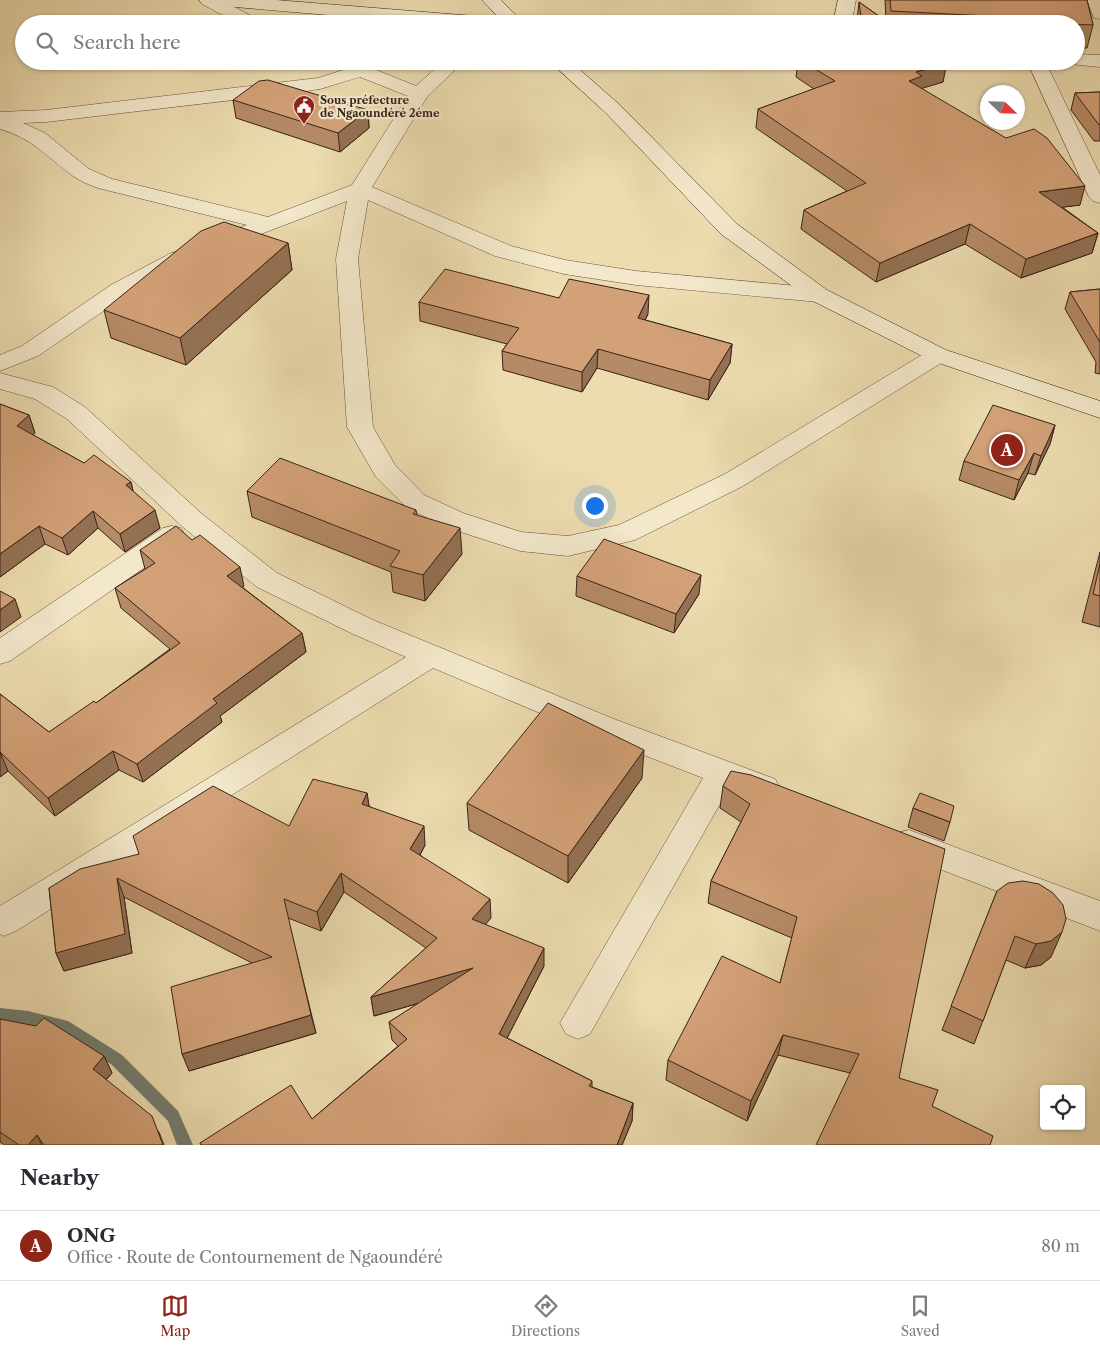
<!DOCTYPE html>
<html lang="en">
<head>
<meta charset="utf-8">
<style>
  body { margin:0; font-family:"Libre Caslon Text",serif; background:#f7f7f7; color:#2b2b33 }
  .controls { position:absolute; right:15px; bottom:15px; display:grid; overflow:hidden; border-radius:5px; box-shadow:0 1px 4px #0004 }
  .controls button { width:45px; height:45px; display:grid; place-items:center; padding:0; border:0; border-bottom:1px solid #e1e1e2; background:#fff; color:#2b2b33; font:25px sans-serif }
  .compass { position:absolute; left:980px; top:85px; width:45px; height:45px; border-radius:50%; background:#fff; box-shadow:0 1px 4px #0004; rotate:113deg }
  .you { position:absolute; left:594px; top:505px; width:18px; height:18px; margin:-12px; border:4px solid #fff; border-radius:50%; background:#1a73e8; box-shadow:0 0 0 8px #1a73e833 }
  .badge { display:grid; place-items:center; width:32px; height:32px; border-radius:50%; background:#8f2418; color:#fff; font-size:16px; font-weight:700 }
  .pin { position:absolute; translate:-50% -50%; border:2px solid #fff; box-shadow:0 1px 5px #0006 }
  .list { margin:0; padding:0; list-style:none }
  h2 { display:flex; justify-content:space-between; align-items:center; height:65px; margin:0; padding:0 20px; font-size:21px }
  h2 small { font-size:16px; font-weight:400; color:#7c7c81 }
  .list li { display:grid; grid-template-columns:32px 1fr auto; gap:15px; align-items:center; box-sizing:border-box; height:70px; padding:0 20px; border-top:1px solid #e1e1e2 }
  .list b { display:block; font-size:19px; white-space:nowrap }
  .list p { margin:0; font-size:16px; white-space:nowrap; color:#7c7c81 }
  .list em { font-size:16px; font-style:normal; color:#7c7c81 }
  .icon { flex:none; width:28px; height:28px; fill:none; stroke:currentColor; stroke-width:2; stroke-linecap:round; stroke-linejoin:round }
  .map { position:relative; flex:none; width:1100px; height:1145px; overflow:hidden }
  .search { position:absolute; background:#fff; box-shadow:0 1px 4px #0004; left:15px; right:15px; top:15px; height:55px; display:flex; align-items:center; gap:12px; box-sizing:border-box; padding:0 18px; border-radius:28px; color:#7c7c81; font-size:19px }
  .sheet { height:135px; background:#fff }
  nav { display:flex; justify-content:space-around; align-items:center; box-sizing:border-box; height:70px; border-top:1px solid #e1e1e2; background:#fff; font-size:14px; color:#7c7c81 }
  nav a { display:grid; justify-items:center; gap:2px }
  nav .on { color:#8f2418 }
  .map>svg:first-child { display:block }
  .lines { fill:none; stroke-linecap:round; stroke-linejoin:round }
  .stream { fill:#727e71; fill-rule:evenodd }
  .street-casing { stroke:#65513e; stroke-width:1 }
  .secondary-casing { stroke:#382318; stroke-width:1 }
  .street { fill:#f3e8cb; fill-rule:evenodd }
  .secondary { fill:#f3e8cb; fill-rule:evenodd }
  .wall { fill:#b58a66; stroke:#382318 }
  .shaded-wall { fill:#947153; stroke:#382318 }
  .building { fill:#d3a177; stroke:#382318 }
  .labels { text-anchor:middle; stroke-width:4.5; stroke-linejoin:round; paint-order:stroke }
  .far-poi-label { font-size:11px; font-weight:bold; fill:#382318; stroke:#f3e8cb; text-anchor:start }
</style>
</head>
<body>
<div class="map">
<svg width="1100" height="1145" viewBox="0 0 1100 1145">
  <rect width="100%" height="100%" fill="#ecdcaf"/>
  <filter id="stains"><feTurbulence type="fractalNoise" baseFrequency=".004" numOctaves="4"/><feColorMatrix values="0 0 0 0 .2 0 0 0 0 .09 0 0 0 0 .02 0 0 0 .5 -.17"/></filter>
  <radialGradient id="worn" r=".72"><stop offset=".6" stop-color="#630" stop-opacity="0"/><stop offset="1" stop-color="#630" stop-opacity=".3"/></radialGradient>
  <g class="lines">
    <path class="stream" d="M0 1008 28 1011 68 1021 122 1055 178 1111 193 1145H177L168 1121 112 1065 65 1034 28 1025 0 1022Z"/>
    <g class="street-casing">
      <path id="street" d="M199 0H221L259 20 262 24H239L202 4Z
        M838 0H856L851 24H833Z
        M1087 0H1100V19L1094 18Z
        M1076 54 1100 55V67L1069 64 1067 61H1076Z
        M336 61H354L416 86 444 61H464L427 97 372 187 511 246 565 260 636 271 819 288 827 290 830 295 827 300 819 302 636 285 564 274 495 256 368 200 358 259 373 427 395 465 424 495 463 513 521 532 568 536 619 525 725 474 930 350 938 348 946 350 950 355 946 360 743 486 635 540 568 556 520 551 445 527 406 507 376 477 347 427 336 259 347 201 217 251 209 249 206 244 209 239 247 225 98 188C89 185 80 181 73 176 47 157 32 138 0 129V112L46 110 318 78 343 70 337 68 335 64ZM360 77 408 96 352 185 268 217 112 179 89 169 45 133 23 123 46 122 293 93 320 89Z
        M1027 61H1045L1100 175V203L1093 201 1089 197Z
        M179 251 187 253 190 258 187 263 127 295 38 356 0 371V355L22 346 111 285 171 253Z
        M0 373 53 387 85 407 202 514 277 573 373 620 614 719 775 779 780 788 775 797 764 801 729 788 590 1034 578 1039 566 1034 560 1023 703 778 592 735 433 668 16 931 4 936 0 934V906L406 657 353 634 257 587 184 528 67 419 35 399 0 389Z
        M172 526 181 528 185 535 181 542 10 661 0 664V638L163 528Z
        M909 830 1100 901V931L898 853 893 843 898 833Z"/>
    </g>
    <g class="secondary-casing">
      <path id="secondary" d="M202 0H276L499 18 482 0H501L524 24H434L211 5 205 4Z
        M549 61H570L620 105 737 224 827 290 946 350 1100 401V418L930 360 811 300 721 234 606 113Z"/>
    </g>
    <use href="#street" class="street"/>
    <use href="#secondary" class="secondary"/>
  </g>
  <path class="wall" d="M885 0H1087L1093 25 1087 48H1076V24H857V20L859 2 886 21Z
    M798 61H944L943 82 921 88 1080 205 1062 207 1098 233 1092 253 1021 278 965 244 876 282 801 229 804 210 847 191 756 128 758 109 814 89 796 77Z
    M1100 92V141H1094L1071 110 1075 93Z
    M233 100 368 110 369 128 340 152 236 118Z
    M288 243 292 270 186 365 111 338 104 310Z
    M1100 289V374L1095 373 1096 362 1065 309 1070 292Z
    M559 298 648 314 645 320 732 344 730 363 708 400 597 368 582 392 503 370 502 351 507 344 420 321 419 302Z
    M0 404 29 415 35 433 33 435 84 463 131 482 133 491 160 528 125 552 98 528 68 555 45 544 0 577Z
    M1055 425 1050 444 1035 475 1028 473 1014 500 959 480 964 461Z
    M247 491 416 510 417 515 462 554 425 601 393 592 391 572 252 517Z
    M140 550 244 586 242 587 302 633 306 652 220 716 222 722 143 782 119 770 55 816 8 771 0 777V694L49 732 96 703 170 649 121 608 115 588 145 569Z
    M1100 552V627L1082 622Z
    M577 576 699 594 674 633 576 596Z
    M751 775 899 1078 850 1073 778 1055 747 1121 666 1080 668 1060 780 983 792 938 708 903 711 881 741 822 720 808 723 786Z
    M642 778 568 883 469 830 467 803Z
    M367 793 369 806 425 845 420 855 491 918 485 924 544 966 507 1038 592 1081V1087L633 1103 632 1121 622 1145H201L200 1143 312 1119 398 1046 392 1040 389 1022 420 1003 374 1016 371 997 426 948 344 892 321 931 288 918 316 1033 189 1071 252 963 124 897 132 953 64 971 56 953 49 888 289 826Z
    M913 808 950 822 944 841 908 827Z
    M997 891 1051 957 1041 965 1025 968 1006 960 974 1044 942 1030Z
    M0 1019 104 1056 112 1073 106 1080 159 1132 164 1145H5L0 1142Z"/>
  <path class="shaded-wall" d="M947 63 943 82 920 89 909 81 916 72Z
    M368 110 369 128 340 152 338 133Z
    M1085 186 1080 205 1034 211 1039 192Z
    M970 224 965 244 876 282 880 263Z
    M1098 233 1092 253 1021 278 1026 259Z
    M288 243 292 270 186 365 180 338Z
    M649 295 648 314 637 337 638 318Z
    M732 344 730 363 708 400 710 380Z
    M598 349 597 368 582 392V372Z
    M29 415 35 433 22 444 17 426Z
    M1055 425 1050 444 1035 475 1041 456Z
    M1034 453 1028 473 1014 500 1019 480Z
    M131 482 135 500 126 485Z
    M155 510 160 528 125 552 120 534Z
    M93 511 98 528 68 555 62 538Z
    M39 526 45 544 0 577V554Z
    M460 528 462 554 425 601 423 575Z
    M240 567 244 586 231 595 227 576Z
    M701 575 699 594 674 633 676 614Z
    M15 599 21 617 0 632V610Z
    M302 633 306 652 220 716 222 722 143 782 137 764 213 699Z
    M644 750 642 778 568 883V856Z
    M113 751 119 770 55 816 48 798Z
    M0 752 8 771 0 777Z
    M367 793 370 813 362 804Z
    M424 826 425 845 413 868 410 849Z
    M341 873 344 892 321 931 317 912Z
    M117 878 124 897 132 953 64 971 56 953Z
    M490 899 491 918 474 938 472 919Z
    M1062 932 1051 957 1041 965 1025 968 1036 944Z
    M544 948V966L500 1052 499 1034Z
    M473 968 475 987 374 1016 371 997Z
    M311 1015 316 1033 189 1071 182 1054Z
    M783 1035 778 1055 747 1121 751 1101Z
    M104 1056 112 1073 100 1086 93 1069Z
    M633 1103 632 1121 622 1145H617Z
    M37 1135 42 1145H28Z"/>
  <path class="building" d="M890 0H1087L1093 25 1046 23 1045 19 891 11Z
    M859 2 890 24H862Z
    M802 61H944L947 63 916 72 922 76 909 81 1006 138 1034 129 1047 138 1085 186 1039 192 1098 233 1026 259 970 224 880 263 804 210 866 183 758 109 835 81Z
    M268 80 368 110 338 133 233 100 259 81Z
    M1100 92V125H1099L1075 93Z
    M224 222 288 243 180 338 104 310 201 231Z
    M445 269 559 298 569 279 649 295 638 318 732 344 710 380 598 349 582 372 502 351 519 328 419 302Z
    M1100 289V342L1070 292Z
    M0 404 29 415 17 426 84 463 94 455 131 482 126 485 155 510 120 534 93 511 62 538 39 526 0 554Z
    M993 405 1055 425 1041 456 1034 453 1019 480 964 461Z
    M280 458 416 510 413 514 460 528 423 575 390 566 400 551 247 491Z
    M176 526 192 540 200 535 240 567 227 576 302 633 213 699 217 703 137 764 113 751 48 798 0 752V694L49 732 94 701 96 703 180 643 115 588 155 563 140 550Z
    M604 539 701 575 676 614 577 576Z
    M1100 564V596L1093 594Z
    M0 591 15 599 0 610Z
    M548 703 644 750 568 856 467 803Z
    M731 771 751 775 945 849 899 1078 938 1090 932 1106 993 1136 990 1145H816L859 1054 783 1035 751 1101 668 1060 722 956 780 983 797 917 711 881 750 804 723 786Z
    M313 779 367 793 362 804 424 826 410 849 490 899 472 919 544 948 499 1034 592 1081 589 1086 633 1103 617 1145H201L200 1143 291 1085 312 1119 407 1039 389 1022 473 968 371 997 437 938 341 873 317 912 284 899 311 1015 182 1054 171 987 272 957 117 878 125 934 56 953 49 888 80 869 139 854 133 836 213 786 289 826Z
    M920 793 954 806 950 822 913 808Z
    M1023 881 1039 884 1053 893 1063 905 1066 919 1062 932 1051 941 1036 944 1015 936 983 1021 951 1006 997 891 1008 883Z
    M44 1018 104 1056 93 1069 152 1116 163 1145H44L37 1135 28 1145H19L0 1132V1019L36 1026Z"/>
  <defs>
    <g id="civic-pin" transform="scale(1.125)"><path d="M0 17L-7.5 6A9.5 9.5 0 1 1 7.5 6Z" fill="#8f2418" stroke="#f3e8cb"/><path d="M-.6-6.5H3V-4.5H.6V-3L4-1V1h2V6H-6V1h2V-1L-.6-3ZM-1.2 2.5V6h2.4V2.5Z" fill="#fff"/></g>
  </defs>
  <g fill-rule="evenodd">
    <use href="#civic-pin" x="304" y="106"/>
  </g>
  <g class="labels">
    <g class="far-poi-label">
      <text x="320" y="104">Sous préfecture<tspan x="320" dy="13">de Ngaoundéré 2éme</tspan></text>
    </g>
  </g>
  <rect width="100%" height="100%" filter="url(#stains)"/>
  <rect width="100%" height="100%" fill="url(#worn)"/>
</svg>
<div class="controls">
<button><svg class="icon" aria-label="locate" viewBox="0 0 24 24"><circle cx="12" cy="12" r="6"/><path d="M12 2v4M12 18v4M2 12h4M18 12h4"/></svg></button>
</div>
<svg class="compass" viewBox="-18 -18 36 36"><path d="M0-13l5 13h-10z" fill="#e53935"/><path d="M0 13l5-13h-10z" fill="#7c7c81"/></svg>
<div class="you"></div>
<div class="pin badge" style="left:1007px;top:450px">A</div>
<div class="search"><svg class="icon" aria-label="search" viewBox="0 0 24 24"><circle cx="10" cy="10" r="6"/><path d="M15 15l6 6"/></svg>Search here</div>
</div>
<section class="sheet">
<h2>Nearby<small></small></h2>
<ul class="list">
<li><span class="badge">A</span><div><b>ONG</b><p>Office · Route de Contournement de Ngaoundéré</p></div><em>80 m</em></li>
</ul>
</section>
<nav>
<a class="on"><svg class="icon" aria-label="map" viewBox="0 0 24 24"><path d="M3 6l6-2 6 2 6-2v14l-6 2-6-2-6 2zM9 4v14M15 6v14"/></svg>Map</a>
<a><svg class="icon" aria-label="directions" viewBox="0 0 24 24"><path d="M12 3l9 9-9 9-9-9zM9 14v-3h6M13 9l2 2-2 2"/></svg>Directions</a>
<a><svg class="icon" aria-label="saved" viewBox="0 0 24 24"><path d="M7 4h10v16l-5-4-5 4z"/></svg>Saved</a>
</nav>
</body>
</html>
